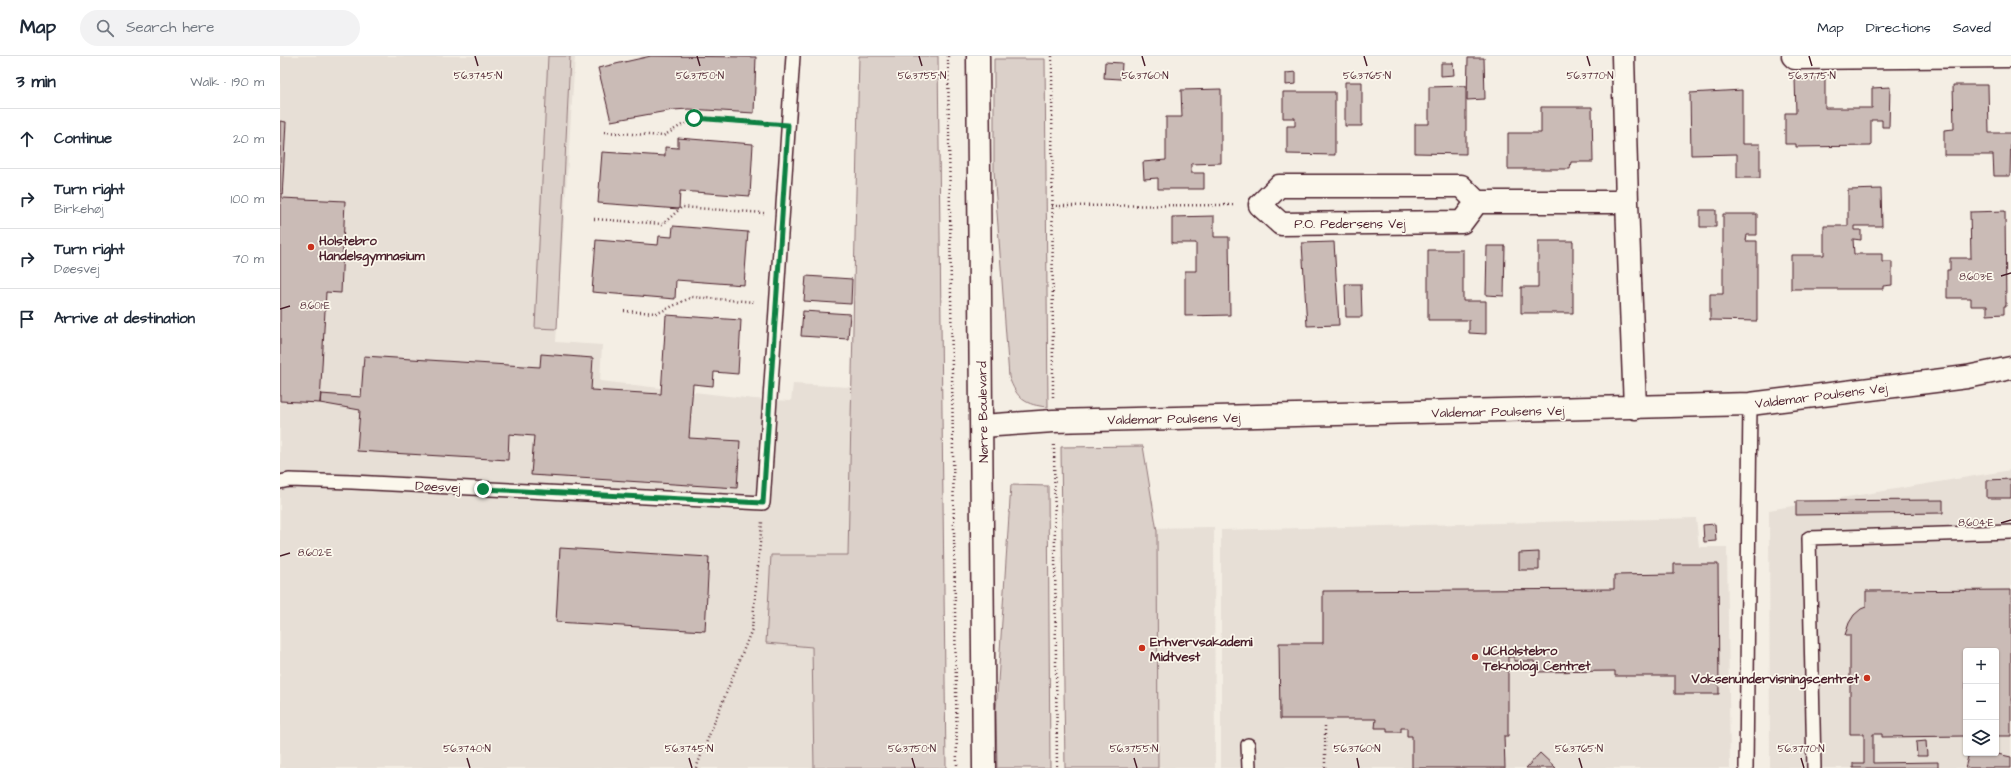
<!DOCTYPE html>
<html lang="en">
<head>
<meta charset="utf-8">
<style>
  body { margin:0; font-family:"Architects Daughter",sans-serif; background:#f2f2f3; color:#1f2937 }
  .controls { position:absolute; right:12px; bottom:12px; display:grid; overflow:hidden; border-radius:4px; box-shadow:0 1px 3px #0004 }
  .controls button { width:36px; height:36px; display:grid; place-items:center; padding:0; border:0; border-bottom:1px solid #e0e1e3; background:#fff; color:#1f2937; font:20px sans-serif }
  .stop { position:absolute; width:12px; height:12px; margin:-9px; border:3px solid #0b8043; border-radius:50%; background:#fff }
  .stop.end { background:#0b8043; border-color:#fff; box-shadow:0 1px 4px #0008 }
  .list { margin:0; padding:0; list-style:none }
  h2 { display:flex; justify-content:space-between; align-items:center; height:52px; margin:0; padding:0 16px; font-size:17px }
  h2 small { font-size:13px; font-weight:400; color:#747a83 }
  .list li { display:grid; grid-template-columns:26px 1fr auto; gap:12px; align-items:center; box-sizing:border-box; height:60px; padding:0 16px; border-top:1px solid #e0e1e3 }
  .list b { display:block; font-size:15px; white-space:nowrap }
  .list p { margin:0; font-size:13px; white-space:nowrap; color:#747a83 }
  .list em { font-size:13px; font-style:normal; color:#747a83 }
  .icon { flex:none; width:22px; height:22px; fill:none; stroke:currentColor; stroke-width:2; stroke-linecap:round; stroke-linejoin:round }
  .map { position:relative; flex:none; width:1731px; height:712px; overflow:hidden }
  header { display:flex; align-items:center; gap:24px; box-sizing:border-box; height:56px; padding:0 20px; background:#fff; border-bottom:1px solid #e0e1e3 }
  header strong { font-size:19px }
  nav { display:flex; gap:22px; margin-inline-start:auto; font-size:14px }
  .search { width:280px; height:36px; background:#f2f2f3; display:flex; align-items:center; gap:10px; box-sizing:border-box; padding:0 14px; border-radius:22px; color:#747a83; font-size:15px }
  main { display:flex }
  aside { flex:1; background:#fff }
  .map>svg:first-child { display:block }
  .built { fill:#e7dfd6; fill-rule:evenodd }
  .green { fill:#dbd0c9; stroke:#92787a }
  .building { fill:#cabbb6; stroke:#4a1f2b }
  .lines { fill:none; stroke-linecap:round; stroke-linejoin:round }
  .service-casing { stroke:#4a1f2b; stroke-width:16 }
  .minor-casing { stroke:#4a1f2b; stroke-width:25 }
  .tertiary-casing { stroke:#4a1f2b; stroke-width:25 }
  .path { stroke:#4a1f2b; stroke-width:2.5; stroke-dasharray:1 3; stroke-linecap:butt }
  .service { stroke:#fbf7ec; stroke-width:13 }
  .minor { stroke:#fbf7ec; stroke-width:22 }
  .tertiary { stroke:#fbf7ec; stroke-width:22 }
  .route { stroke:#0b8043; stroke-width:5 }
  .ticks { fill:none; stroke:#4a1f2b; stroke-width:1.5 }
  .poi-dot { fill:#c8321e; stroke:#fbf7ec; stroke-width:1.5 }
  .labels { text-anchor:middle; stroke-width:3.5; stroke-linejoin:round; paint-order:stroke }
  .street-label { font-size:13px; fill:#4a1f2b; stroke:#fbf7ec }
  .poi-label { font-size:13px; font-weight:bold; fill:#4a1f2b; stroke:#fbf7ec; text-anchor:start }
  .ticks-label { font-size:10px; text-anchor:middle; fill:#4a1f2b; stroke:#fbf7ec; stroke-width:3.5; stroke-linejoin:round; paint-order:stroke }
</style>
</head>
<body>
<header>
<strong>Map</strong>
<div class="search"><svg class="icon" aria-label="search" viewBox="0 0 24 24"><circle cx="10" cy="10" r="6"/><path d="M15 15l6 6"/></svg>Search here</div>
<nav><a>Map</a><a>Directions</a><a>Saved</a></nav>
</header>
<main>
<aside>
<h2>3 min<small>Walk · 190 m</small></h2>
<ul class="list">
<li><svg class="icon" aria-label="ahead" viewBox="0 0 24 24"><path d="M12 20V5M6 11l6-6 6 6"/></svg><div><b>Continue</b></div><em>20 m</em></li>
<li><svg class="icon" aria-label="right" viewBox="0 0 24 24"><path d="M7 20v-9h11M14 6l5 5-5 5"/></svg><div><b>Turn right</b><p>Birkehøj</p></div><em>100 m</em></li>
<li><svg class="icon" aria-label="right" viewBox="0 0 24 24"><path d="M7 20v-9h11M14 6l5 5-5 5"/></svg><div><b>Turn right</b><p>Døesvej</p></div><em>70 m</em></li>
<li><svg class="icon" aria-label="arrive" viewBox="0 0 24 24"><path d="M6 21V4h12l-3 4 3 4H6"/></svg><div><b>Arrive at destination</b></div></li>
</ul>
</aside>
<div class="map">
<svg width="1731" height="712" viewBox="0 0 1731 712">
  <rect width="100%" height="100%" fill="#f4eee4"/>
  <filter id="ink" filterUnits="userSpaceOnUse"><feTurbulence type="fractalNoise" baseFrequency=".025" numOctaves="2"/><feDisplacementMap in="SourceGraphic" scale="8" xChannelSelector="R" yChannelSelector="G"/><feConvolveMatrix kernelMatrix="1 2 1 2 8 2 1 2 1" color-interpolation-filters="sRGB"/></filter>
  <g filter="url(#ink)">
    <path class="built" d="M0 0H295L276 286 322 289 320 325 474 343 511 345 513 328 589 332 591 712H0Z
      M1731 414V712H1490L1489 454ZM1686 595H1716V697H1686Z
      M1416 462 1419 491H1447L1450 712H941V474Z
      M934 471 935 712H791L789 473Z"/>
    <path class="green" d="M268 0H290L277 273 255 272Z
      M579 0H658L666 712H534L532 591 486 587 491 499H568Z
      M714 3H765L768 351C745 349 737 343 729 321L714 115Z
      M863 390 877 475 878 712H785L781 391Z
      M731 429 768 430 770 712H717L716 656Z"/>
    <path class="building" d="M371 0 476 1 474 57 409 53 393 54 331 65 318 12Z
      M1188 2H1204L1205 43 1187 44Z
      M825 6 842 7 841 23 824 22Z
      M1161 7H1173L1174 19 1161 20Z
      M1016 16V28L1006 29V17Z
      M1545 22V52H1592V32L1610 31 1609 71H1602V64H1591V90L1516 91V88H1505V57H1516L1515 23Z
      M1065 26H1082V70H1065Z
      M1673 29H1708L1709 77H1730L1731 78 1730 120H1714L1713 99H1664V74L1674 73Z
      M1186 30V98L1135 97V68H1149V31Z
      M941 33V107L911 108V117H924V133H878V122L864 123 863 106 886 104V61H902L901 34Z
      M1462 34V88H1480V122H1457V98L1411 99 1410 37Z
      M1003 36H1055V99L1007 98V70H1015V62H1003Z
      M1261 51H1312L1313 106H1291L1290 113H1228V77H1261Z
      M0 65 6 66 2 142 65 145 61 237 46 236 40 347 0 345Z
      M398 82 473 88 470 140 400 135 399 153 318 147 322 96 385 100V91L398 92Z
      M1601 133 1602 170H1574V174H1581V184L1573 183 1574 198H1602V206H1612V229L1603 230V233H1511V199H1544V170H1568V134Z
      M1420 154H1436V171H1420Z
      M1725 155 1726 250H1724V258L1707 259V250H1691V242H1667V214H1670V202H1691L1690 156Z
      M1443 158H1477V179H1467L1466 185H1477V265L1430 264V238H1443Z
      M934 160V181H949L950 259 905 260V215H916V187H892V161Z
      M393 170 468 176 464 229 396 224 395 243 312 236 316 184 378 189 379 180 392 181Z
      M1258 185H1293V257H1241V231H1258Z
      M1054 186 1059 269 1027 270 1022 187Z
      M1207 190H1225L1224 240 1206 239Z
      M1148 194H1183V245H1206V278L1189 277V264H1148Z
      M526 220 572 223 571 248 524 245Z
      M1065 228H1081L1082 261H1066Z
      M523 255 570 258 568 283 521 280Z
      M386 259 461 264 458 318 434 316 433 330 413 328 409 382 460 385 457 432 251 419 254 380 229 378 228 404 77 395 80 354 40 347 41 338 81 341 84 300 260 311 261 298 313 302 311 334 381 338Z
      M1731 423V442H1707V424Z
      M1663 444V457L1516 459V445Z
      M1435 468 1436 485 1424 486 1423 469Z
      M280 492 429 501 425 575 276 566Z
      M1259 496V514H1239V497Z
      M1394 508H1438L1439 638H1395V620H1335V615L1255 616 1254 605H1234V601H1228V680H1224L1225 712H1132V680H1127V672H1121V676H1107V672H1095L1096 663H1000L999 587H1043V535L1334 533V519L1394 518Z
      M1731 534V680H1716V595H1686V680L1602 681V678H1593V707L1658 706V712H1573V707H1584V678H1570V579H1565L1569 567 1574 559 1581 553 1586 551V535Z
      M1646 685 1647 700H1637L1636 686Z
      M1260 697 1276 712H1246Z
      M1689 697H1713L1731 701V712H1685Z"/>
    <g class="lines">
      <g class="service-casing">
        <path id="service" d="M0 426 9 424 72 426 483 447 513 0
          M968 689 969 712
          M1466 712 1470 348
          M1534 712 1529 482 1731 476"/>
      </g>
      <g class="minor-casing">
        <path id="minor" d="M1343 0 1347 146 1355 352
          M1513 0 1515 2 1731 0
          M1197 146 1182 166 1001 168 980 149 999 130H1181L1197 146H1347
          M702 370 773 365 1470 348 1687 321 1731 312"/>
      </g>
      <g class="tertiary-casing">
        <path id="tertiary" d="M698 0 704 712"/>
      </g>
      <path class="path" d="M668 0 677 712
        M772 0 773 342
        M324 76 383 80 414 62 490 67
        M772 150 956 149
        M314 163 383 168 402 151 484 157
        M344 255 378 257 412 241 476 246
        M774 389 777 712
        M1045 670V712
        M416 712 472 573 482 466"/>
      <use href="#service" class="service"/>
      <use href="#minor" class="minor"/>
      <use href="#tertiary" class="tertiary"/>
    </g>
  </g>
  <g class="lines" filter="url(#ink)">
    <path class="route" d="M203 433 483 447 508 69 414 62"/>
  </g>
  <path class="ticks" d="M195 0 198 10M417 0 420 10M639 0 642 10M862 0 865 10M1084 0 1087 10M1307 0 1310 10M1529 0 1532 10M1721 220 1731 217M0 253 10 250M1721 467 1731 464M0 500 10 497M187 702 190 712M409 702 412 712M632 702 635 712M854 702 857 712M1077 702 1079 712M1299 702 1302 712M1521 702 1524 712"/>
  <g class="poi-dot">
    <circle cx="31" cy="191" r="4"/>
    <circle cx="862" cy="592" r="4"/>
    <circle cx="1195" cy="601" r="4"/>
    <circle cx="1587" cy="622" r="4"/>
  </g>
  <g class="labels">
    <g class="street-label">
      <text x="1070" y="172">P.O. Pedersens Vej</text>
      <text transform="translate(1541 339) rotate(-7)" y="5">Valdemar Poulsens Vej</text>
      <text transform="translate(1218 355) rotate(-1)" y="5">Valdemar Poulsens Vej</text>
      <text transform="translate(702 356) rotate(-91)" y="5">Nørre Boulevard</text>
      <text transform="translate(894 362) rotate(-1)" y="5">Valdemar Poulsens Vej</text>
      <text transform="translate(158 430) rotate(3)" y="5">Døesvej</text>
    </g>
    <g class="poi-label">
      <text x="39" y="189">Holstebro<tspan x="39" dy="15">Handelsgymnasium</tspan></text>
      <text x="870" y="590">Erhvervsakademi<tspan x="870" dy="15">Midtvest</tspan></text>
      <text x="1203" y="599">UCHolstebro<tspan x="1203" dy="15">Teknologi Centret</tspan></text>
      <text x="1579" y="627" text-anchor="end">Voksenundervisningscentret</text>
    </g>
  </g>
  <g class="ticks-label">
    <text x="198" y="23">56.3745°N</text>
    <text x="420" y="23">56.3750°N</text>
    <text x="642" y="23">56.3755°N</text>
    <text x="865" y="23">56.3760°N</text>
    <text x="1087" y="23">56.3765°N</text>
    <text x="1310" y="23">56.3770°N</text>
    <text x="1532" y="23">56.3775°N</text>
    <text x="1696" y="224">8.603°E</text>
    <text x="35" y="253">8.601°E</text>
    <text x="1696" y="470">8.604°E</text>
    <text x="35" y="500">8.602°E</text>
    <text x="187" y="696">56.3740°N</text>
    <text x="409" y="696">56.3745°N</text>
    <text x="632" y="696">56.3750°N</text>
    <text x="854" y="696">56.3755°N</text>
    <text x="1077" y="696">56.3760°N</text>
    <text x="1299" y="696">56.3765°N</text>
    <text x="1521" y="696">56.3770°N</text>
  </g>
</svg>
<div class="controls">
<button>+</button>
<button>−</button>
<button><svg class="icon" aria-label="layers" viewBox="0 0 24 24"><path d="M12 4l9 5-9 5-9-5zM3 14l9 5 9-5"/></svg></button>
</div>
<div class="stop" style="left:414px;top:62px"></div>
<div class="stop end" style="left:203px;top:433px"></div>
</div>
</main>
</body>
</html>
